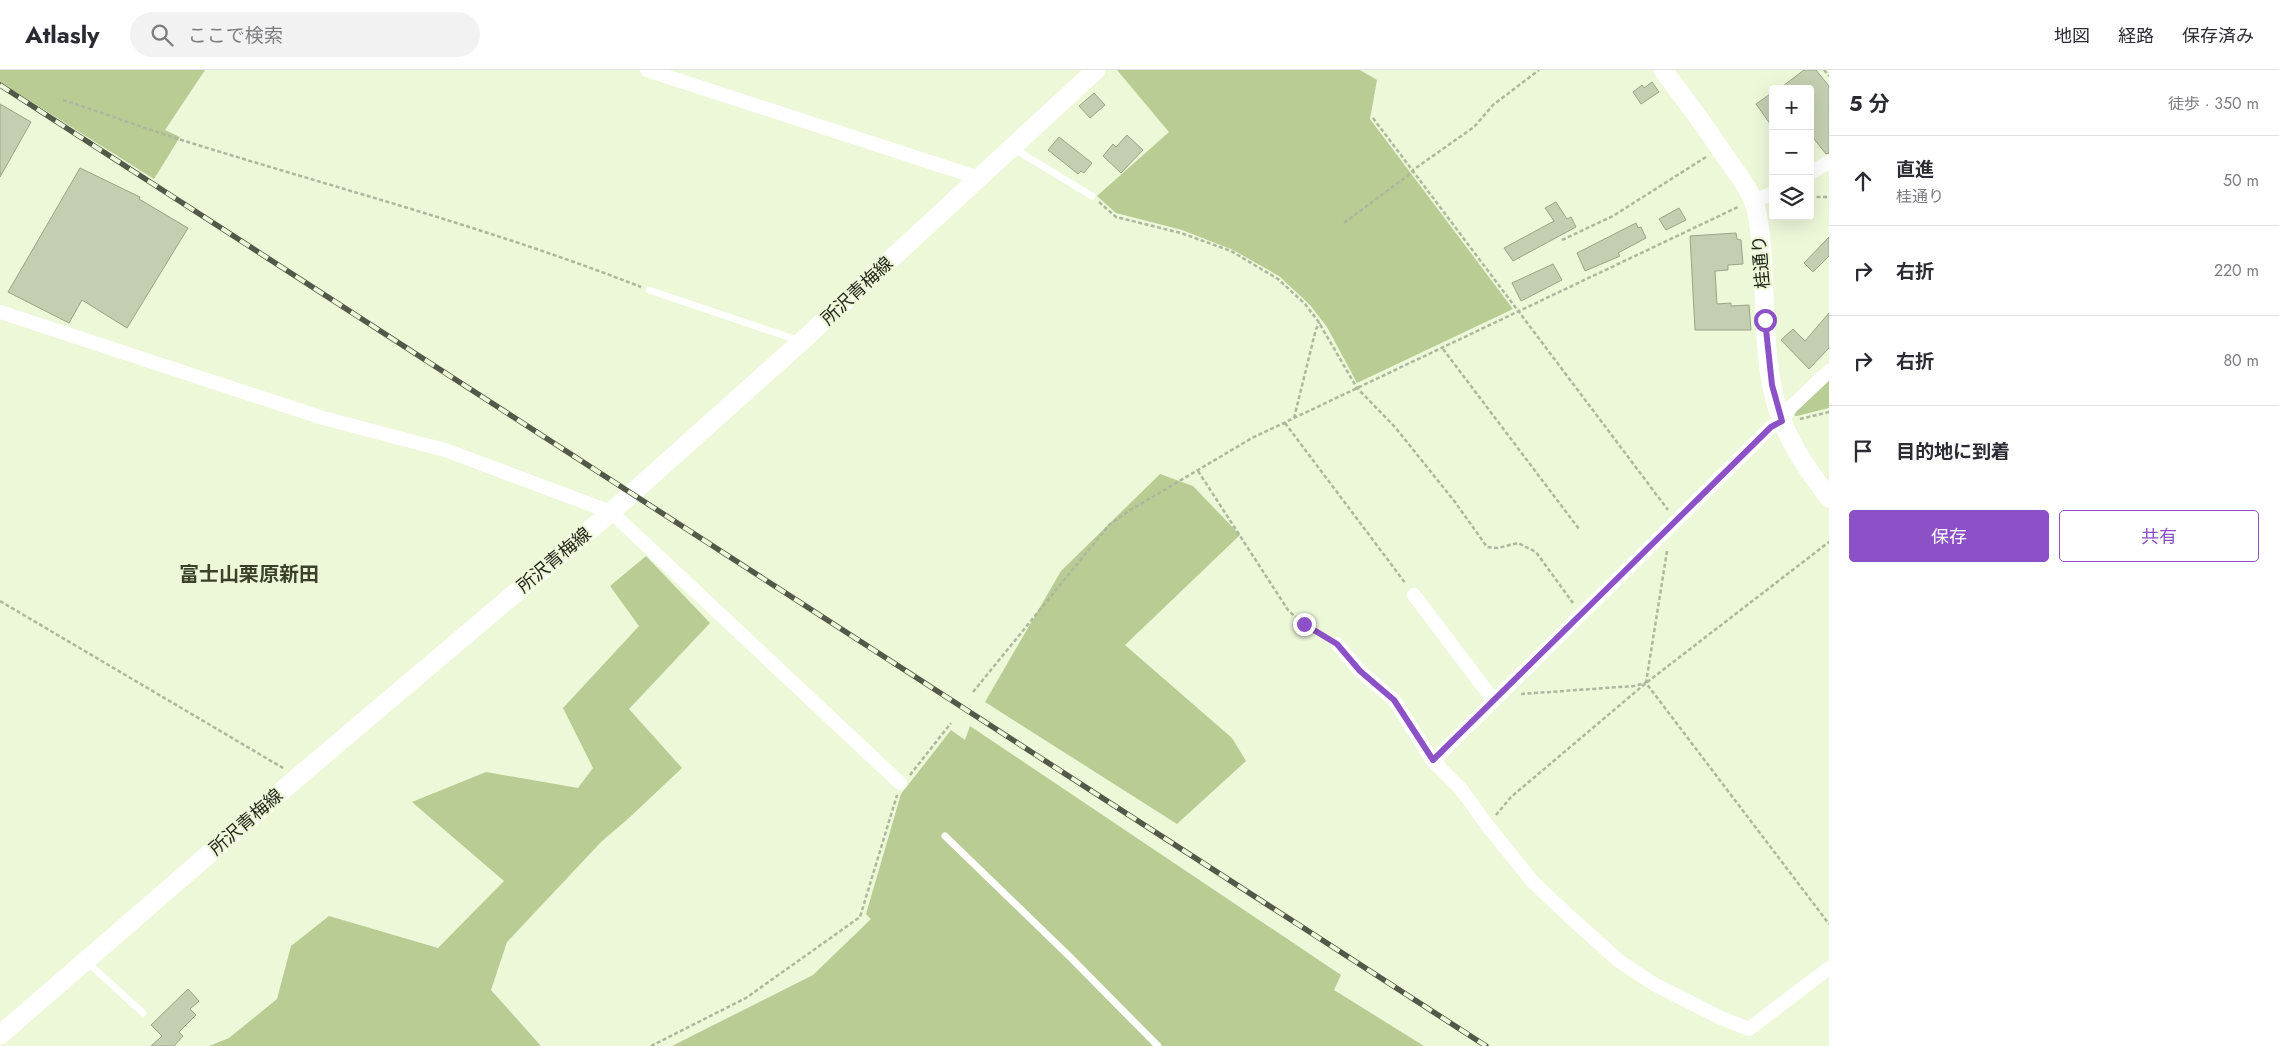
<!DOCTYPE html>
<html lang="ja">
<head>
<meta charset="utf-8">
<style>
  body { margin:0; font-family:Jost,"Noto Sans JP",sans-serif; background:#f2f2f3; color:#2b2b33 }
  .controls { position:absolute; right:15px; top:15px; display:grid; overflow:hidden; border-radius:5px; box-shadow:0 5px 20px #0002 }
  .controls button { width:45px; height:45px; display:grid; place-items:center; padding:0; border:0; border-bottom:1px solid #e1e1e2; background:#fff; color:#2b2b33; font:25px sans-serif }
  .stop { position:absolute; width:15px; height:15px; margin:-11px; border:4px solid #8c51c7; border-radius:50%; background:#fff }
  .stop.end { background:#8c51c7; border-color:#fff; box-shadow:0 1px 5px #0008 }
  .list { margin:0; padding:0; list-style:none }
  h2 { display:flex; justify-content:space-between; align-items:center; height:65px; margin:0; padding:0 20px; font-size:21px }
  h2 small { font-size:16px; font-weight:400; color:#7c7c81 }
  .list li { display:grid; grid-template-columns:32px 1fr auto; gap:15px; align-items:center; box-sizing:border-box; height:90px; padding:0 20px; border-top:1px solid #e1e1e2 }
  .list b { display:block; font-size:19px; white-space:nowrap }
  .list p { margin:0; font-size:16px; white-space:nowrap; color:#7c7c81 }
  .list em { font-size:16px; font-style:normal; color:#7c7c81 }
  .actions { display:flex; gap:10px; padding:15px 20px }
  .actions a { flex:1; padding:11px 0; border:1px solid #8c51c7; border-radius:5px; text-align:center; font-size:18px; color:#8c51c7 }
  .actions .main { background:#8c51c7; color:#fff }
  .icon { flex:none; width:28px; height:28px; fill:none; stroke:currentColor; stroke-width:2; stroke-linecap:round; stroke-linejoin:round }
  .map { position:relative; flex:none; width:1829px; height:976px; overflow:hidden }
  header { display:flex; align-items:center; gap:30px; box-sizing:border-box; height:70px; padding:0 25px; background:#fff; border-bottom:1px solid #e1e1e2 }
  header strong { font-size:24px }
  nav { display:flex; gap:28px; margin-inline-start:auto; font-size:18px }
  .search { width:350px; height:45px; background:#f2f2f3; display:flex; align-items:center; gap:12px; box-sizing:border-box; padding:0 18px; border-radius:28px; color:#7c7c81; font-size:19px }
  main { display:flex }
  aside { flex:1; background:#fff }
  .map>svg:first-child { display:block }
  .green { fill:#b8cc93 }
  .building { fill:#c4cfb1; stroke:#99a487 }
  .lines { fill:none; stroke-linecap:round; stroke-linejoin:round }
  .path { stroke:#adb79d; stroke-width:2.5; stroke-dasharray:4 2.5; stroke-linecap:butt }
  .lane { stroke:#fff; stroke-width:7 }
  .street { stroke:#fff; stroke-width:14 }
  .secondary { stroke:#fff; stroke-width:19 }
  .rail-casing { stroke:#535949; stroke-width:5.5 }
  .rail { stroke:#ecf8d8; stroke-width:4; stroke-dasharray:11; stroke-linecap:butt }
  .route { stroke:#8c51c7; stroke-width:6 }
  .labels { text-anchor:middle; stroke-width:4.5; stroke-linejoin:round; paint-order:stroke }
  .street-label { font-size:18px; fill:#22261b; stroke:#ecf8d8 }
  .quarter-label { font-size:20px; font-weight:bold; fill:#3a432a; stroke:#ecf8d8 }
</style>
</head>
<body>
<header>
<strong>Atlasly</strong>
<div class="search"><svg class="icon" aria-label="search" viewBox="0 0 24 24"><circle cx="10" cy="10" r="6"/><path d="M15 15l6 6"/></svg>ここで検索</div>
<nav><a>地図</a><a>経路</a><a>保存済み</a></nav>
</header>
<main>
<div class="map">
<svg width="1829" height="976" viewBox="0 0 1829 976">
  <rect width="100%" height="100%" fill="#ecf8d8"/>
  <path class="green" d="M0 0H205L165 60 180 67 154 109 0 12Z
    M1117 0H1360L1377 10 1370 49 1513 239 1357 313 1327 257 1310 235 1279 206 1233 180 1182 160 1116 143 1097 126 1169 62Z
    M1829 310V338L1797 346 1792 345Z
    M1160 404 1193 416 1240 465 1125 575 1232 668 1246 691 1177 754 985 632 1061 501Z
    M646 486 710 553 629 639 682 698 630 747 601 772 507 872 491 920 541 976H209L229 968 277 929 291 876 329 846 438 878 504 811 412 732 486 702 578 718 593 698 563 638 639 556 610 516Z
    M970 656 1341 905 1334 920 1424 976H672L813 905 871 849 866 844 901 724 951 660 965 670Z"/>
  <path class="building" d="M1804 0H1816L1829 16V83L1826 84 1810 64V19H1779Z
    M1652 12 1659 22 1641 34 1633 22 1642 15 1644 18Z
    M1773 22V58L1756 34Z
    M1094 23 1105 35 1090 48 1079 36Z
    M0 34 31 52 0 107Z
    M1127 65 1143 80 1121 103 1103 86 1113 74 1116 77Z
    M1059 67 1092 93 1084 103 1081 101 1078 104 1048 80Z
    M80 98 140 127 139 129 188 158 127 258 82 230 69 253 8 222Z
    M1556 132 1567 149 1571 147 1576 157 1513 191 1504 178 1554 151 1545 138Z
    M1679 138 1686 150 1666 160 1659 149Z
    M1636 153 1638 158 1641 157 1646 168 1618 183 1620 186 1585 201 1577 183Z
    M1736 163 1737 169 1741 170 1743 194 1728 195V200L1715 201 1717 234 1731 233V236L1749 235 1751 260H1695L1690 166Z
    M1829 167V186L1813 202 1804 193Z
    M1553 194 1562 210 1521 231 1512 213Z
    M1829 243V278L1809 299 1781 270 1793 259 1805 271Z
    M188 919 199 931 190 939 196 945 179 962 183 966 174 976H151L162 966 151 955Z"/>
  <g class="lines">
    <path class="path" d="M1824 0 1829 6
      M63 30C104 43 146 59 188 72 339 119 493 159 641 217
      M1373 48 1668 440
      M1810 127H1829
      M1099 132 1116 147 1181 163 1231 181 1278 209 1305 234 1318 251 1357 318 1395 357 1455 432 1487 477 1498 478 1518 473 1536 482 1573 533
      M1344 153 1410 104 1413 100 1474 57 1493 35 1539 0
      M1562 170 1613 146 1706 87
      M1443 279 1579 459
      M1294 348 1316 259 1320 253
      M1800 349 1829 342
      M1285 353 1406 514
      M1198 401 1288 540 1303 554 1327 567
      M1667 481 1646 613 1829 854
      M0 531 283 698
      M973 622 1109 455 1127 442 1252 368 1738 137
      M1521 624 1634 616 1645 613
      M910 705 951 653
      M1496 745 1511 727 1646 613 1829 472
      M651 976 746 928 860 847 897 725"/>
    <path class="lane" d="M1013 78 1092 126
      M649 220 800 271
      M945 766 1070 887 1158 976
      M86 891 143 943"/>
    <path class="street" d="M647 0 979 108
      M1810 103 1829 92
      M1754 131 1773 123
      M0 242 323 348 445 380 611 442 900 713
      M1414 525 1494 631
      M1337 574 1360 601 1394 630 1433 691 1461 719 1487 755 1533 812 1569 846 1619 891 1654 914 1721 948 1749 959 1829 898
      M1433 691 1771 357 1782 351 1791 337 1829 301"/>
    <path class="secondary" d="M1663 0C1685 29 1707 59 1727 89 1736 102 1747 115 1753 130 1762 152 1763 200 1764 224 1766 265 1766 312 1782 351 1793 379 1811 404 1829 428
      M0 965 298 707 611 442 802 271 1096 0"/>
    <g class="rail-casing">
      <path id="rail" d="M0 15 1486 976"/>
    </g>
    <use href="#rail" class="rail"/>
  </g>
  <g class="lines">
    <path class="route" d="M1304 554 1337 574 1360 601 1394 630 1433 690 1771 357 1782 351 1772 315 1765 250"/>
  </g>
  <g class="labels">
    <g class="street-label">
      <text transform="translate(1761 192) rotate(-95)" y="6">桂通り</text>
      <text transform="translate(857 221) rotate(-43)" y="6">所沢青梅線</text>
      <text transform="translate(554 490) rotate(-40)" y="6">所沢青梅線</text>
      <text transform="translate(246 752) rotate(-41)" y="6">所沢青梅線</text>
    </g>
    <g class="quarter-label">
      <text x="249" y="511">富士山栗原新田</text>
    </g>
  </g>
</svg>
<div class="controls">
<button>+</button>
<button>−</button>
<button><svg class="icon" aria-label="layers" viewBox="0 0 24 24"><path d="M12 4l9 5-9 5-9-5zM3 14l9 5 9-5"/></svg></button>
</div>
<div class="stop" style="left:1765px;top:250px"></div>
<div class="stop end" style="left:1304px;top:554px"></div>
</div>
<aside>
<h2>5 分<small>徒歩 · 350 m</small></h2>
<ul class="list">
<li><svg class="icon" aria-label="ahead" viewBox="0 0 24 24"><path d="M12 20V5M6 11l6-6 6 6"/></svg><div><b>直進</b><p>桂通り</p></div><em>50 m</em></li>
<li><svg class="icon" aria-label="right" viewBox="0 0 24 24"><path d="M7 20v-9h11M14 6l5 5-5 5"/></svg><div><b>右折</b></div><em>220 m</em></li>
<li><svg class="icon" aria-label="right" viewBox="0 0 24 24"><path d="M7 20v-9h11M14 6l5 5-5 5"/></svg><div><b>右折</b></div><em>80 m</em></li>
<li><svg class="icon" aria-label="arrive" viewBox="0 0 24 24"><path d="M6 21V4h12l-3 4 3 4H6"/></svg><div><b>目的地に到着</b></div></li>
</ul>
<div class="actions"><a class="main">保存</a><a>共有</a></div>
</aside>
</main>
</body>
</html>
